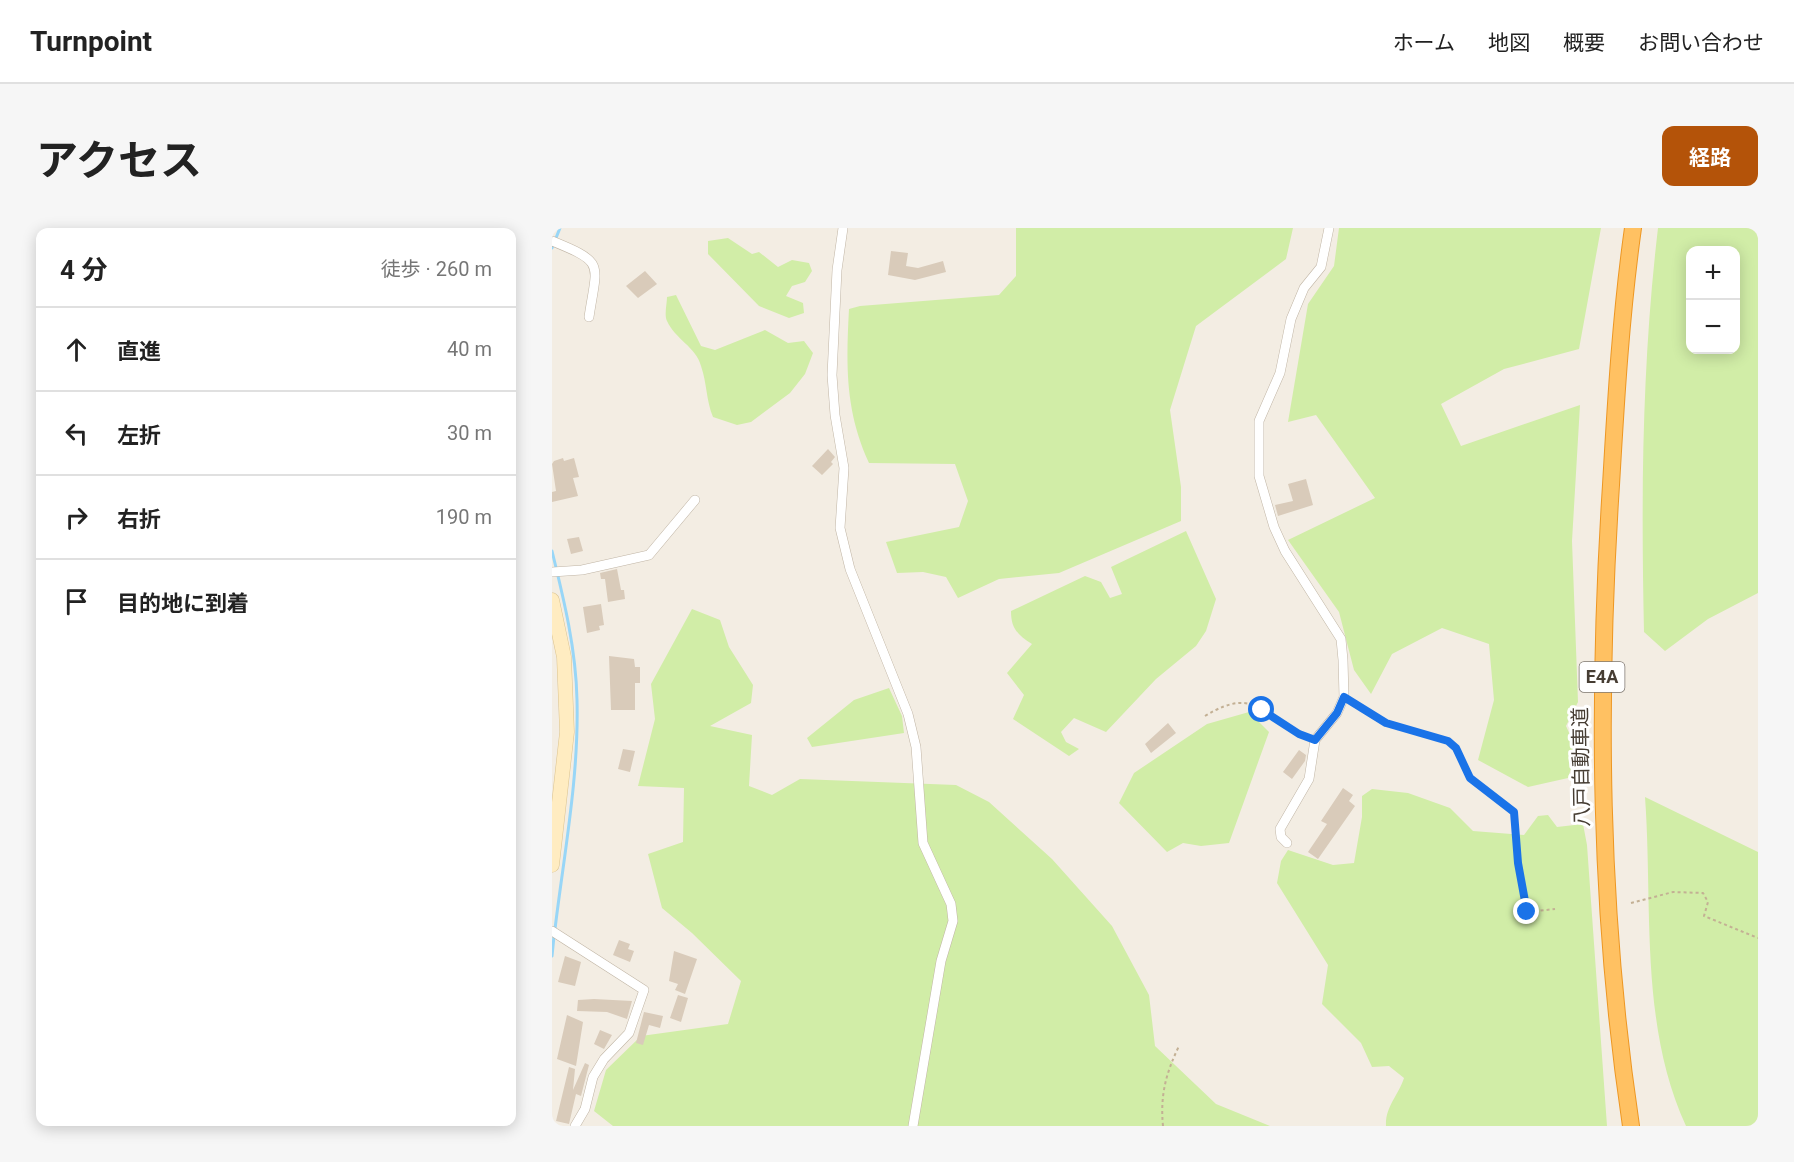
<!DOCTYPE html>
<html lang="ja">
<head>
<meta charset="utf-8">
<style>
  body { margin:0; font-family:Roboto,"Noto Sans JP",sans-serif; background:#f6f6f6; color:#222 }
  .controls { position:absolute; right:18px; top:18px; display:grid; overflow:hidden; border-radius:12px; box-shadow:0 3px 15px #0003 }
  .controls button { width:54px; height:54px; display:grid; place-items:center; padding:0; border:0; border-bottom:2px solid #e0e0e0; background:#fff; color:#222; font:30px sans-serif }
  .stop { position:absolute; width:18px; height:18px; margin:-14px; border:4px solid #1a73e8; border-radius:50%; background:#fff }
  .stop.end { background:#1a73e8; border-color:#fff; box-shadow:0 2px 6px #0008 }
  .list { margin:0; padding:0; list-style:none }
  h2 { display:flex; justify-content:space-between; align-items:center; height:78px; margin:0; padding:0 24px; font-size:26px }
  h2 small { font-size:20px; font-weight:400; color:#767676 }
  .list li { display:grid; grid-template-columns:39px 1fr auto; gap:18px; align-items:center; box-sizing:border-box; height:84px; padding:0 24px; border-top:2px solid #e0e0e0 }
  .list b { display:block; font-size:22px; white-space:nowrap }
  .list em { font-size:20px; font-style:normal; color:#767676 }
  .icon { flex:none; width:33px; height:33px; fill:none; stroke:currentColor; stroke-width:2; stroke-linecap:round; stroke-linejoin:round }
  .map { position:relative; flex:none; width:1206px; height:898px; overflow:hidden; border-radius:12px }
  header { display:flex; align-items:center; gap:36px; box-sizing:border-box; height:84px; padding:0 30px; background:#fff; border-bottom:2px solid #e0e0e0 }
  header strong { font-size:28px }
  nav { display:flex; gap:33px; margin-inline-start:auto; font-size:21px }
  .intro { display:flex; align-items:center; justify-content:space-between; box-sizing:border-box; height:144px; padding:0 36px }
  h1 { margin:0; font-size:42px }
  .button { padding:15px 27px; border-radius:12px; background:#b45309; color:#fff; font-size:21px; font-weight:700 }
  main { display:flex; gap:36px; padding:0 36px }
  aside { flex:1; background:#fff; border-radius:12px; box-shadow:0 3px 15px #0003 }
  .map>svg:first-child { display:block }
  .green { fill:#d1eda7; fill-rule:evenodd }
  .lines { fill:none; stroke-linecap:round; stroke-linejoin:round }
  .stream { stroke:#98d6f7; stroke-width:3 }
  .building { fill:#d9cbba }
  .street-casing { stroke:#c0b5a5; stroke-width:10 }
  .secondary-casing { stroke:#dbc38f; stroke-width:15 }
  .highway-casing { stroke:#ed9723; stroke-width:18 }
  .path { stroke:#c3b094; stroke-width:2; stroke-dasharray:3 3; stroke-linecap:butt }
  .street { stroke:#fff; stroke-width:9 }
  .secondary { stroke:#ffecc1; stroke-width:14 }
  .highway { stroke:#ffc162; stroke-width:16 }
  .route { stroke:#1a73e8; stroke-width:8 }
  .labels { text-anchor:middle; stroke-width:6; stroke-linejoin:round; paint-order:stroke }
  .shield { fill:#fff; stroke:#7e7770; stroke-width:1.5 }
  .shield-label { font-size:18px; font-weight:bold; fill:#463d33 }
  .street-label { font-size:20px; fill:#463d33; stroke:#fff }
</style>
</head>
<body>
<header>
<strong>Turnpoint</strong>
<nav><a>ホーム</a><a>地図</a><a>概要</a><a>お問い合わせ</a></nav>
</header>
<div class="intro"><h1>アクセス</h1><a class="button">経路</a></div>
<main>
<aside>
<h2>4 分<small>徒歩 · 260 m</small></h2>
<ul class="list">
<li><svg class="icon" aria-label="ahead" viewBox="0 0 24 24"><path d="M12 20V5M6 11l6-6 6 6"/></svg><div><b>直進</b></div><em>40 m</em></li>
<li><svg class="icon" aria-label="left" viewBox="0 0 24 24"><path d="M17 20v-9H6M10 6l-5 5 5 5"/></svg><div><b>左折</b></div><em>30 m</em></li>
<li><svg class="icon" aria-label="right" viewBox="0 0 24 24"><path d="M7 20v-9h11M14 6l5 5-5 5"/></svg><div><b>右折</b></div><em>190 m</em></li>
<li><svg class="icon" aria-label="arrive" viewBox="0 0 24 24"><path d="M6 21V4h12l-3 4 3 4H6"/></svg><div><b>目的地に到着</b></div></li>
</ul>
</aside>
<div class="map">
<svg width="1206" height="898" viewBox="0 0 1206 898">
  <rect width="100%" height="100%" fill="#f3ede3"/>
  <path class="green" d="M464 0H741L734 31 644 98 618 182 629 259V293L507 345 447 351 406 370 394 349 371 344 345 345 334 314 407 299 416 273 403 236 317 235C293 183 294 137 297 81L308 78 447 67 464 48Z
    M787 0H1049L1027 121 952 141 889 176 909 218 1028 177 1020 313 1026 474 1014 498 1025 522 1016 550 976 559 926 532 942 472 937 416 890 400 840 426 819 466 802 442 787 384 736 312 823 270 764 187 736 194 756 76 782 38Z
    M1106 0H1206V365L1156 391 1113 423 1092 404C1089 268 1090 135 1106 0ZM1138 22H1184V122H1138Z
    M176 10 200 26 207 24 226 39 240 32 257 35 260 43 253 54 240 58 234 68 251 75 252 85 237 90 207 78 156 26V13Z
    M124 67 149 118 163 122 213 102 236 115 252 113 261 125 253 146 238 165 199 194 185 197 161 189C154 172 155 155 149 138 144 119 123 111 115 93 112 87 115 76 115 69Z
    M634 303 664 371 654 403 644 418 604 451 554 504 522 490 509 504 514 514 527 521 517 528 461 491 472 467 455 445 480 416C466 407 459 401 459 383L533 348 549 354 558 370 570 366 559 339Z
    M140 381 168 392 177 419 201 457 199 475 158 498 200 507 197 558 220 567 248 551 404 557 437 574 500 631 560 698 597 767 603 818 664 876 718 898H61L42 883 54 842 89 808 176 796 189 753 140 705 110 680 96 626 131 614 132 560 86 558 103 491 99 456Z
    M337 460 350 488 352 505 260 519 255 510 302 472Z
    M697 484 717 504 677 615 649 618 631 615 615 624 567 575 582 545 655 496Z
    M820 561 856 565 898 580 921 603 972 607 986 588 996 587 1005 599 1031 596 1035 617 1055 898H834C833 879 846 868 852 850L837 838 820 839 809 815 770 776 776 737 725 655 729 633 736 622 781 637 802 635 810 589V568Z
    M1093 569 1206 624V898H1134C1087 796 1101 678 1093 569Z"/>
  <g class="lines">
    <path class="stream" d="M0 20 8 0
      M0 323C12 372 24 421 25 472 27 549 12 626 3 701
      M0 728 2 708"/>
  </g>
  <path class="building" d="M339 23 356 25 354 38 366 40 391 33 394 44 363 52 336 47Z
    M93 43 105 56 86 70 74 58Z
    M276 221 283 229 279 234 281 236 270 247 260 238Z
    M11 230 12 233 22 230 27 249 21 250 26 268 0 274V264L4 263 0 236 2 233Z
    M754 251 761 277 726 288 723 277 741 273 736 256Z
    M27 309 31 323 19 326 15 311Z
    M65 341 69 362H72L73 371 56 374 53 351H49L48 345Z
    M49 376 52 397 47 398 48 402 35 405 31 379Z
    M57 428 82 431 83 439H88V455H83V482H59Z
    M616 495 624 505 599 525 593 516Z
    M71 521 83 523 78 544 66 541Z
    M747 522 754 527 753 533 740 551 731 544Z
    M791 560 801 567 797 573 803 578 766 631 756 624 775 596 769 593Z
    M67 712 78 716 76 721 82 723 78 734 61 727Z
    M122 723 145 731 133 766 123 762 126 756 117 753Z
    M13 728 29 734 23 758 6 754Z
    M126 767 136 770 129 794 118 790Z
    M26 772 42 771 80 773 75 791 55 784 25 783Z
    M92 784 111 788 108 800 97 797 91 817 84 815Z
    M15 787 31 794 24 838 5 831Z
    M48 802 60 807 52 821 42 816Z
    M33 835 37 837 29 868 24 866 17 896 4 893 17 839 23 841 21 862Z"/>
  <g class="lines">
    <g class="street-casing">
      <path id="street" d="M291 0 285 42 280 147 283 187 292 240 288 300 298 341 356 486 364 519 371 615 399 676 401 693 389 733 361 898
        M0 13C54 35 45 35 37 89
        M0 344 30 342 97 327 143 272
        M735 615 729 609 728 601 757 551 763 512 785 485 792 469 791 432 789 411 733 323 722 299 707 248V193L728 145 739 91 752 60 769 39 777 0
        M0 703 92 762 77 805 52 831 41 849 33 881 23 898"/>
    </g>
    <g class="secondary-casing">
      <path id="secondary" d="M0 372 12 429 15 504 0 637"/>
    </g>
    <g class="highway-casing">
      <path id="highway" d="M1079 898C1047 684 1045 473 1059 257 1064 171 1069 85 1081 0"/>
    </g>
    <path class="path" d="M800 475 834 495 896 513 904 520 918 550 962 584 966 635 975 684 1003 681
      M653 488C707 455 710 493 755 509
      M1079 675 1121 664 1151 665 1156 674 1152 688 1206 710
      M611 898C608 867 614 845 627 818"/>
    <use href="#street" class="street"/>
    <use href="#secondary" class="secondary"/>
    <use href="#highway" class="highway"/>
  </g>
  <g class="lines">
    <path class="route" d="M710 482 747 506 763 512 785 485 792 469 834 495 896 513 904 520 918 550 962 584 966 635 975 684"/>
  </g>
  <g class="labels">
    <rect class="shield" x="1027.5" y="434" width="45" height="30" rx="4.5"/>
    <g class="shield-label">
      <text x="1050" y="455">E4A</text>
    </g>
    <g class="street-label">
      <text transform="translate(1029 539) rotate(-91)" y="7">八戸自動車道</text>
    </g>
  </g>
</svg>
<div class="controls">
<button>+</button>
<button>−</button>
</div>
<div class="stop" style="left:710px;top:482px"></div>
<div class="stop end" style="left:975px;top:684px"></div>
</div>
</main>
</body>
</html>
